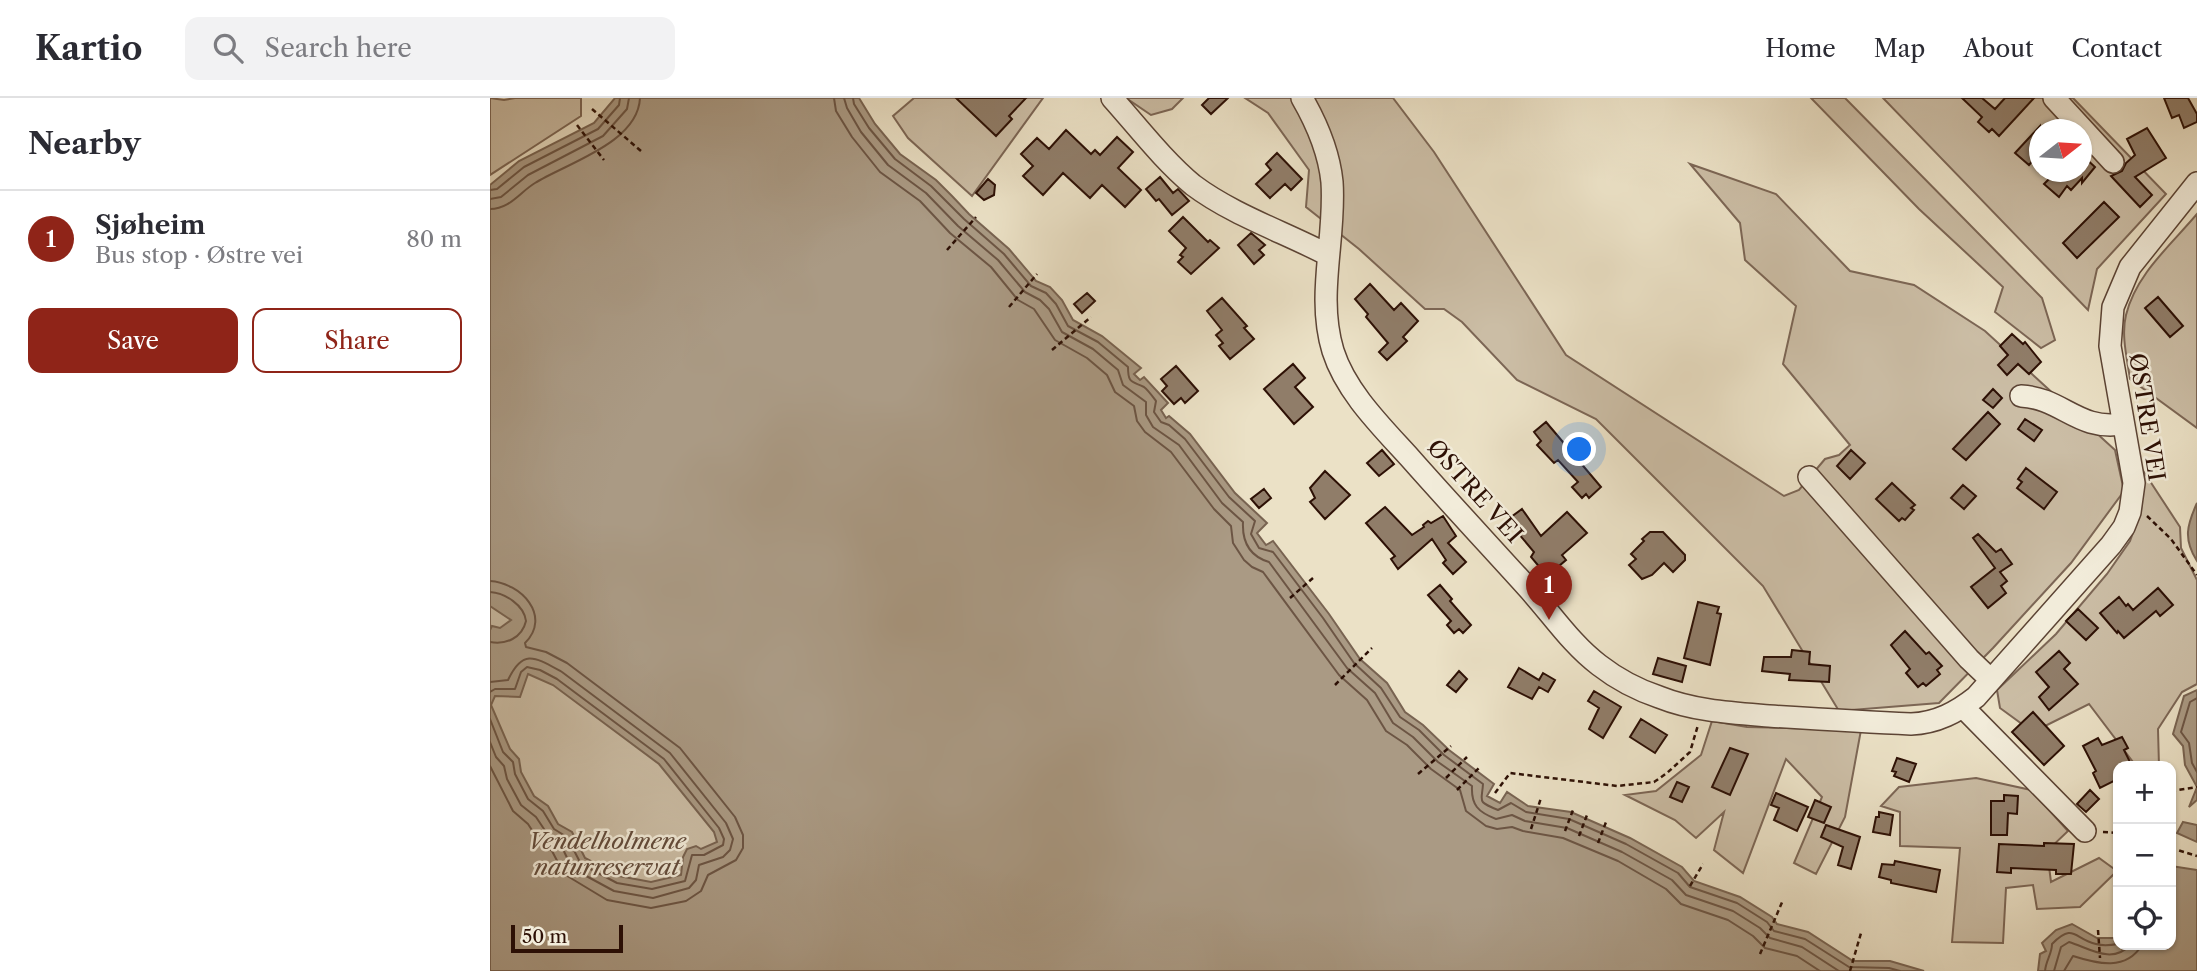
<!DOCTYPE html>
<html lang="en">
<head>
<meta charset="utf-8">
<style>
  body { margin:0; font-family:"Libre Caslon Text",serif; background:#f2f2f3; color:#2b2b33 }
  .controls { position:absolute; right:21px; bottom:21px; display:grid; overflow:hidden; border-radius:14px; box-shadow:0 2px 5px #0004 }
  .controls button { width:63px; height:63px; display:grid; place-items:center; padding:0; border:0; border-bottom:2px solid #e1e1e2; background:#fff; color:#2b2b33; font:35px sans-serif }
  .compass { position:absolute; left:1539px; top:21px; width:63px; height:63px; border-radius:50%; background:#fff; box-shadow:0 2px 5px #0004; rotate:73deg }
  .scale { position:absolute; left:21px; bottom:18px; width:112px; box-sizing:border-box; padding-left:7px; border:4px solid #2d1005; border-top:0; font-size:19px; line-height:24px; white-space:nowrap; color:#2d1005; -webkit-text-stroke:5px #f2ecda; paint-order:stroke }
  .you { position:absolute; left:1090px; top:352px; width:24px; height:24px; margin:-18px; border:5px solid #fff; border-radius:50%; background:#1a73e8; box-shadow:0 0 0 10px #1a73e833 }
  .badge { display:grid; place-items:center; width:46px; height:46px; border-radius:50%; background:#8f2418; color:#fff; font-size:23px; font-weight:700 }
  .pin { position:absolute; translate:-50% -58px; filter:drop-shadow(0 2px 4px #0008) }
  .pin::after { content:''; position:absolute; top:37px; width:24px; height:21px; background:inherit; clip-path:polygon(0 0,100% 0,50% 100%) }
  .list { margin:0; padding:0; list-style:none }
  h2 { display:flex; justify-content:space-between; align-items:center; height:91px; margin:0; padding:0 28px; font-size:30px }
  h2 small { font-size:23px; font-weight:400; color:#7c7c81 }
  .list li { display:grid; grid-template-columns:46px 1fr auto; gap:21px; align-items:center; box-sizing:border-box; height:98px; padding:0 28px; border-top:2px solid #e1e1e2 }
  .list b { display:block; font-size:26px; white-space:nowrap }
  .list p { margin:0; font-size:23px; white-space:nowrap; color:#7c7c81 }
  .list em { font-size:23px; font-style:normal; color:#7c7c81 }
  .actions { display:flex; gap:14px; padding:21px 28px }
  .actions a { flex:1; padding:16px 0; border:2px solid #8f2418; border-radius:14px; text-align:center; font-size:24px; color:#8f2418 }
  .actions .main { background:#8f2418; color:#fff }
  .icon { flex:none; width:38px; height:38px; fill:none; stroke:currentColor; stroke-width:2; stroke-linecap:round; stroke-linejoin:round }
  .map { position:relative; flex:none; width:1707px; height:873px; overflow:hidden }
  header { display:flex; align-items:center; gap:42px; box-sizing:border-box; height:98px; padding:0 35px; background:#fff; border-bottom:2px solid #e1e1e2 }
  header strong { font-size:33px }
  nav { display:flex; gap:38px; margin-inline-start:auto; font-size:24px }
  .search { width:490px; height:63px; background:#f2f2f3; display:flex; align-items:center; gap:18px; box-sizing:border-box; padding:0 24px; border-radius:14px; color:#7c7c81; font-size:26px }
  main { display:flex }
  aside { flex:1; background:#fff }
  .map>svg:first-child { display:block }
  .green { fill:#cbbda5; stroke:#7c6655; stroke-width:2; fill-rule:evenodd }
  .water { fill:#aa9a84; stroke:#786351; stroke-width:2; fill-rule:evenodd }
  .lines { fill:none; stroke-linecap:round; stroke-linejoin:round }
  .shore { stroke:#6c5544; stroke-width:2 }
  .building { fill:#907d69; stroke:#2d1005; stroke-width:2 }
  .minor-casing { stroke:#5c4435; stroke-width:24 }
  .path { stroke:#2d1005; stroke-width:2.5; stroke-dasharray:5 3.5; stroke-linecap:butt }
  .minor { stroke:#f2ecda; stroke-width:21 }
  .labels { text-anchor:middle; stroke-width:5; stroke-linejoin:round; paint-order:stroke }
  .street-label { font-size:23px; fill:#2d1005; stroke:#f2ecda }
  .park-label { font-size:23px; font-style:italic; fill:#644d3d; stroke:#f2ecda }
</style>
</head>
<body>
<header>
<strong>Kartio</strong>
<div class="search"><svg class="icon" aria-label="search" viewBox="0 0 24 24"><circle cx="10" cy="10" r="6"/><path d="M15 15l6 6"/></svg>Search here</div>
<nav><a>Home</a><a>Map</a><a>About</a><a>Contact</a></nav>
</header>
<main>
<aside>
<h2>Nearby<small></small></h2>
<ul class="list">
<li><span class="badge">1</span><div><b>Sjøheim</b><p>Bus stop · Østre vei</p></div><em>80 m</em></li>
</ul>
<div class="actions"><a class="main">Save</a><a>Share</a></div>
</aside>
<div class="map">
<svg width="1707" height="873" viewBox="0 0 1707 873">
  <rect width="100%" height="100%" fill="#ebe1c6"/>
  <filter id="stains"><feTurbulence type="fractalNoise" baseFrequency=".00286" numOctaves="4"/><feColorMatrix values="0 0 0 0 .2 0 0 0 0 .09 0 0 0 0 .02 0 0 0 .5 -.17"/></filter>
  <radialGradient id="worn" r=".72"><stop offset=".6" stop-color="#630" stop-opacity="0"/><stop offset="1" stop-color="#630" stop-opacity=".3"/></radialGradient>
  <path class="green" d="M0 0 14 2 25 0H91V18L0 77Z
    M424 0H553L482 98 418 40 403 18Z
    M636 0H693L682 11 661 17Z
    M755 0H903L944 54 1076 257 1294 398 1309 392 1335 361 1349 357 1360 347 1293 266 1306 208 1255 162 1250 125 1200 66 1286 96 1360 173 1424 187 1495 233 1625 352 1634 393 1581 465 1503 550 1449 605 1349 613 1273 488 1106 321 1027 282 972 224 954 211H935L869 151 816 109 819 72 778 15Z
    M1321 0H1355L1552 200 1565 242 1551 250 1505 214 1513 189 1429 111Z
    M1393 0H1583L1676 96 1607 171 1598 212ZM1549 32H1591V74H1549Z
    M1707 116V330L1640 281C1637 260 1631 237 1636 217 1646 176 1681 147 1707 116Z
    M1654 374 1690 429 1691 450 1707 482V586L1692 594 1668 631 1669 668H1646L1599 606 1543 634 1510 610 1507 592 1566 536 1617 476 1640 443 1651 412Z
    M0 471 301 807 0 873Z
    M1222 623 1257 629 1371 632 1355 719 1326 776 1304 765 1332 699 1296 661 1253 775 1224 752 1234 714 1206 740 1185 722 1135 697 1166 693 1211 657Z
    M1486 680 1541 692 1578 733 1557 753 1561 784 1609 760 1627 773 1590 809 1547 811 1543 787 1516 790 1513 845 1462 844 1470 750 1410 748V714L1391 708 1409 689Z"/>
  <path class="water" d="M125 0H369L385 26 410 56 446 82 462 98 479 116 519 151 546 183 560 189 572 202 583 222 612 238 651 270 644 276 650 282 654 279 678 305 671 312 676 320 679 318 700 336 745 395 777 425 767 435 776 447 783 443 839 516 870 561 897 585 915 614 933 627 959 652 1004 686 997 698 1010 705 1017 694 1038 708 1081 714 1140 740 1192 769 1204 783 1250 799 1282 819 1287 826 1318 834 1363 863H1400L1434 873H0V532L2 528 10 530 21 522 0 508V87L29 63 104 25ZM38 576 63 587 169 666 224 734 227 744 211 751 206 748 197 751 193 759 191 777 161 784 129 778 95 760 82 734 68 726 58 708 44 698 31 674 29 661 20 651 1 607 5 598 30 599Z
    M1707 405V463C1693 441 1697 427 1707 405Z
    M1707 592V702L1699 709 1707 689 1695 667 1693 648 1683 636 1694 598Z
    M1693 724 1707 727V744L1687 735Z
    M1681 768 1707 772V873H1548L1550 856 1556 853 1552 845 1566 832 1582 826 1607 840H1625L1628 837V847H1681Z"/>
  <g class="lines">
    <path class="shore" d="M344 0 346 13 362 39 390 74 430 103 460 135 501 169 528 202 544 211 565 242 597 260 617 277 625 294 644 308 647 323 655 334 681 354 724 411 741 428 743 445 754 462 762 469 773 474 849 577 877 602 896 633 917 647 941 671 970 692 976 713 996 728 1007 731 1022 729 1033 733 1073 740 1128 763 1176 791 1191 806 1238 822 1263 838 1275 850 1307 858 1330 873
      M354 0 357 10 371 34 398 67 436 95 468 128 508 162 535 194 550 202 559 211 572 234 603 251 628 272 633 287 656 304V317L663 329 689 347 732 405 753 424C752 444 759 458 779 464L857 570 885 595 903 625 923 639 948 664 982 688C981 707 988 714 1006 721L1022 717 1035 723 1077 730 1132 754 1182 782 1196 797 1243 813 1270 830 1280 840 1312 849 1349 873
      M363 0 364 6 379 30 405 61 441 88 474 121 514 156 541 188 556 195 566 206 578 228 608 244 638 269C638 286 642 283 654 289 658 292 663 299 666 303L664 314 671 324 679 327 695 341 739 399 765 423 761 436 769 450 783 454 833 520 864 565 891 590 910 619 929 632 954 657 993 686C992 704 986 703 1008 712L1021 705 1036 714 1079 721 1136 746 1188 775 1200 789 1247 805 1277 824 1284 833 1315 841 1359 869 1399 870 1410 873
      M0 92 7 91 34 69 108 31 129 7 130 0
      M0 101 11 99 38 77 113 38 137 11 139 0
      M0 111C20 111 30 94 45 85 77 65 148 45 150 0
      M0 483C31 485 62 518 35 545L36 549 56 554 77 565 190 650 245 719 253 737V750L246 762 218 777 211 793 196 803 161 810 117 802 74 776 62 753 49 743 38 726 23 713 0 668
      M0 494C15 495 34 507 36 523 32 540 16 547 0 544
      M0 584 18 582C33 550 45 559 72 574L180 655 236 725 243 741 240 752 233 759 209 767 206 782 199 790 163 800 124 793 87 773 80 766 70 745 58 737 46 719 31 707 17 681 14 668 6 659 0 644
      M0 594 5 591H25L31 574 37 569 50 572 67 581 174 661 229 730 234 741 233 747 214 757H202L195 783 162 791 127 785 91 766 77 739 64 731 53 713 38 701 25 676 23 664 13 654 0 621
      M1707 600 1700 604 1691 634 1699 645 1702 665 1707 674
      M1555 873C1556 862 1562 856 1562 846 1584 824 1584 841 1606 846 1613 848 1622 847 1628 846
      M1564 873 1571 849 1579 844C1599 850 1622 867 1640 847
      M1574 873 1583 858C1608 866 1636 873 1652 847"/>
  </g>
  <path class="building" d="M466 0H536L519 18 522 21 506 38Z
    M719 0H738L721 16 712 7Z
    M1472 0H1492L1505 11 1515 0H1544L1509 38 1502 31 1499 34 1488 24 1492 19Z
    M1674 0H1698L1707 16V24L1694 30 1689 17 1682 20Z
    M1550 28V55L1539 67 1525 55Z
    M1657 30 1676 60 1645 79 1662 97 1650 109 1621 78 1632 73 1636 65 1645 57 1637 41Z
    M576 32 601 56 605 52 610 57 627 39 643 54 628 70 651 92 635 109 612 87 600 100 573 75 553 97 533 78 543 68 531 56 547 40 559 51Z
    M787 55 812 81 801 92 795 86 780 100 766 86 781 72 776 66Z
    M1592 57 1605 69 1592 85V80L1581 92 1577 88 1569 99 1554 86 1566 74H1592Z
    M670 79 683 95 688 91 699 103 682 117 669 101 666 103 656 91Z
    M498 81 505 87 504 97 494 102 486 95Z
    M1614 104 1629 119 1587 160 1573 145Z
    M693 119 718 144 720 142 729 150 701 176 688 164 693 159 690 157 696 150 679 133Z
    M761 135 775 147 769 152 774 157 764 166 748 147Z
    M880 186 904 212 911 205 928 223 913 239 917 243 897 262 889 254 898 245 876 219 878 216 865 201Z
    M597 195 605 203 592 215 584 206Z
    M1668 199 1693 228 1680 239 1655 210Z
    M732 200 757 228 754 230 764 241 740 261 729 248 733 245 726 237 732 232 717 213Z
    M1522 236 1533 246 1535 244 1551 264 1539 276 1528 266 1517 277 1508 267 1518 257 1510 248Z
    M803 266 815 280 805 289 823 309 804 326 774 291Z
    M686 268 708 293 695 305 691 300 684 306 672 293 677 288 671 281Z
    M1503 291 1512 300 1503 310 1493 302Z
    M1498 314 1510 326 1476 362 1463 351Z
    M1535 321 1552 332 1544 343 1528 331Z
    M1056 324 1111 389 1099 400 1096 396 1092 400 1082 389 1088 384 1068 362 1064 365 1047 347 1051 343 1044 334Z
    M892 352 904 366 889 378 877 365Z
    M1361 352 1375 365 1360 381 1347 368Z
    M1536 370 1567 394 1554 411 1527 390 1532 384 1528 381Z
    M835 373 860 397 835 421 820 404 825 400 820 390Z
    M1402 385 1425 407 1421 410 1424 412 1415 422 1412 420 1409 423 1386 401Z
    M1473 387 1486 398 1474 411 1461 400Z
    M774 391 781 400 769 410 761 401Z
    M895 409 922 437 934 429 933 427 938 423 941 425 953 418 966 438 958 445 976 464 963 476 953 465 956 462 942 441 908 471 901 461 905 458 876 425Z
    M1032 411 1051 438 1077 414 1097 435 1072 457 1076 462 1057 478 1041 459 1044 454 1017 422Z
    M1160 434H1173L1195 457V462L1183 474 1174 465 1162 477 1152 481 1139 467 1146 461 1141 456 1154 443 1152 441Z
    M1488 436 1506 454 1511 451 1522 466 1510 474 1517 483 1511 488 1516 495 1498 510 1481 489 1505 470 1483 440Z
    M950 487 962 501 960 503 981 527 973 535 969 531 964 535 957 527 961 523 938 497Z
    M1668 490 1683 507 1670 518 1666 513 1634 540 1628 533 1627 535 1610 515 1629 499 1636 508 1638 506 1643 512Z
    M1208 504 1229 509 1227 515 1231 516 1220 567 1194 560Z
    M1588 511 1608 530 1596 542 1576 523Z
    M1415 533 1436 556 1439 554 1452 568 1447 572 1450 576 1436 588 1433 585 1428 589 1416 575 1420 571 1401 547Z
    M1302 552 1320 554 1319 566 1340 568 1339 584 1299 582 1300 576 1272 573 1274 559H1301Z
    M1569 553 1580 565 1574 571 1588 586 1559 612 1549 599 1559 589 1546 574Z
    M1168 560 1196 568 1192 584 1163 576Z
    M1029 570 1049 582 1053 575 1065 582 1058 594 1049 589 1042 601 1018 589Z
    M969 573 977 581 966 594 957 587Z
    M1104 593 1131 609 1113 640 1099 631 1109 610 1098 603Z
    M1543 614 1574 648 1554 667 1522 634Z
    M1151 621 1177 637 1165 655 1140 639Z
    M1632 639 1638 650 1634 652 1642 668H1628V681L1610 690 1603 675 1606 673 1593 648 1608 640 1612 647Z
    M1240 650 1258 656 1240 697 1222 689Z
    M1407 660 1426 666 1419 684 1404 678 1406 674 1402 673Z
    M1187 684 1199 689 1192 704 1180 699Z
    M1600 692 1609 701 1596 714 1587 706Z
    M1286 695 1318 709 1307 733 1284 722 1289 710 1281 707Z
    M1514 697 1528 698 1527 716 1518 715 1517 737H1501V703H1514Z
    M1325 702 1341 709 1334 725 1318 719Z
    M1389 714 1403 717 1400 737 1383 734 1386 719H1389Z
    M1336 727 1370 739 1361 771 1348 767 1353 749 1331 739Z
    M1554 745 1584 746 1581 776H1566V772L1521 770V775L1507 774 1509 746 1554 748Z
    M1405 763 1450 772 1446 794 1401 785V782L1389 779 1392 766 1404 767Z"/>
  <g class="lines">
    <g class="minor-casing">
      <path id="minor" d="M622 0C648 29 673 62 703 87 743 117 794 134 838 157
        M812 0C827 26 839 54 842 84 846 141 826 197 843 253 856 294 891 328 920 360 958 403 998 446 1037 489 1061 515 1081 546 1109 567 1127 581 1148 592 1169 599 1204 613 1242 615 1279 618 1326 621 1374 624 1421 626 1447 625 1467 614 1486 599L1621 447 1634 429 1640 414 1644 385 1620 248 1623 209 1640 169 1707 85
        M1564 0 1623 64
        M1531 298C1572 300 1588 333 1632 326
        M1319 379 1479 561 1501 582
        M1473 609 1595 733"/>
    </g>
    <path class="path" d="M102 11 151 53
      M87 27 114 62
      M457 152 486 119
      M519 209 547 176
      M562 252 601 219
      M1657 418 1681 441 1707 477
      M800 500 823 480
      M845 587 882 550
      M928 676 961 648
      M956 680 977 659
      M967 692 989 670
      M1681 693 1707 689
      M1005 695 1020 675 1127 688 1164 684 1177 675 1200 654 1208 627
      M1041 731 1051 700
      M1075 733 1083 712
      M1613 734 1628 735
      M1089 738 1097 717
      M1108 745 1116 724
      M1681 750 1707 758
      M1200 788 1213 766
      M1608 832 1610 860
      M1270 856 1293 802
      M1360 873 1371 835"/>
    <use href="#minor" class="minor"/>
  </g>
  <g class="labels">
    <g class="street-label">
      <text transform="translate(1657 319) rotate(81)" y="8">ØSTRE VEI</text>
      <text transform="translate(985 393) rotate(48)" y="8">ØSTRE VEI</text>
    </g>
    <g class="park-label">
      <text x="117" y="751">Vendelholmene<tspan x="117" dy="26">naturreservat</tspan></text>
    </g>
  </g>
  <rect width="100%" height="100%" filter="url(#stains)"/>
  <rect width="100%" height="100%" fill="url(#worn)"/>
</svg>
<div class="controls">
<button>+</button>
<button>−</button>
<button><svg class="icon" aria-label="locate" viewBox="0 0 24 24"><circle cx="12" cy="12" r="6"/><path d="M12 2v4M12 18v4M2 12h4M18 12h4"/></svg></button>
</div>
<svg class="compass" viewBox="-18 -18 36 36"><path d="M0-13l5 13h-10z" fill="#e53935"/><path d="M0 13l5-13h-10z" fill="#7c7c81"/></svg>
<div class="scale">50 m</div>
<div class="you"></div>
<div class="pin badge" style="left:1059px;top:522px">1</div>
</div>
</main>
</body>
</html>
